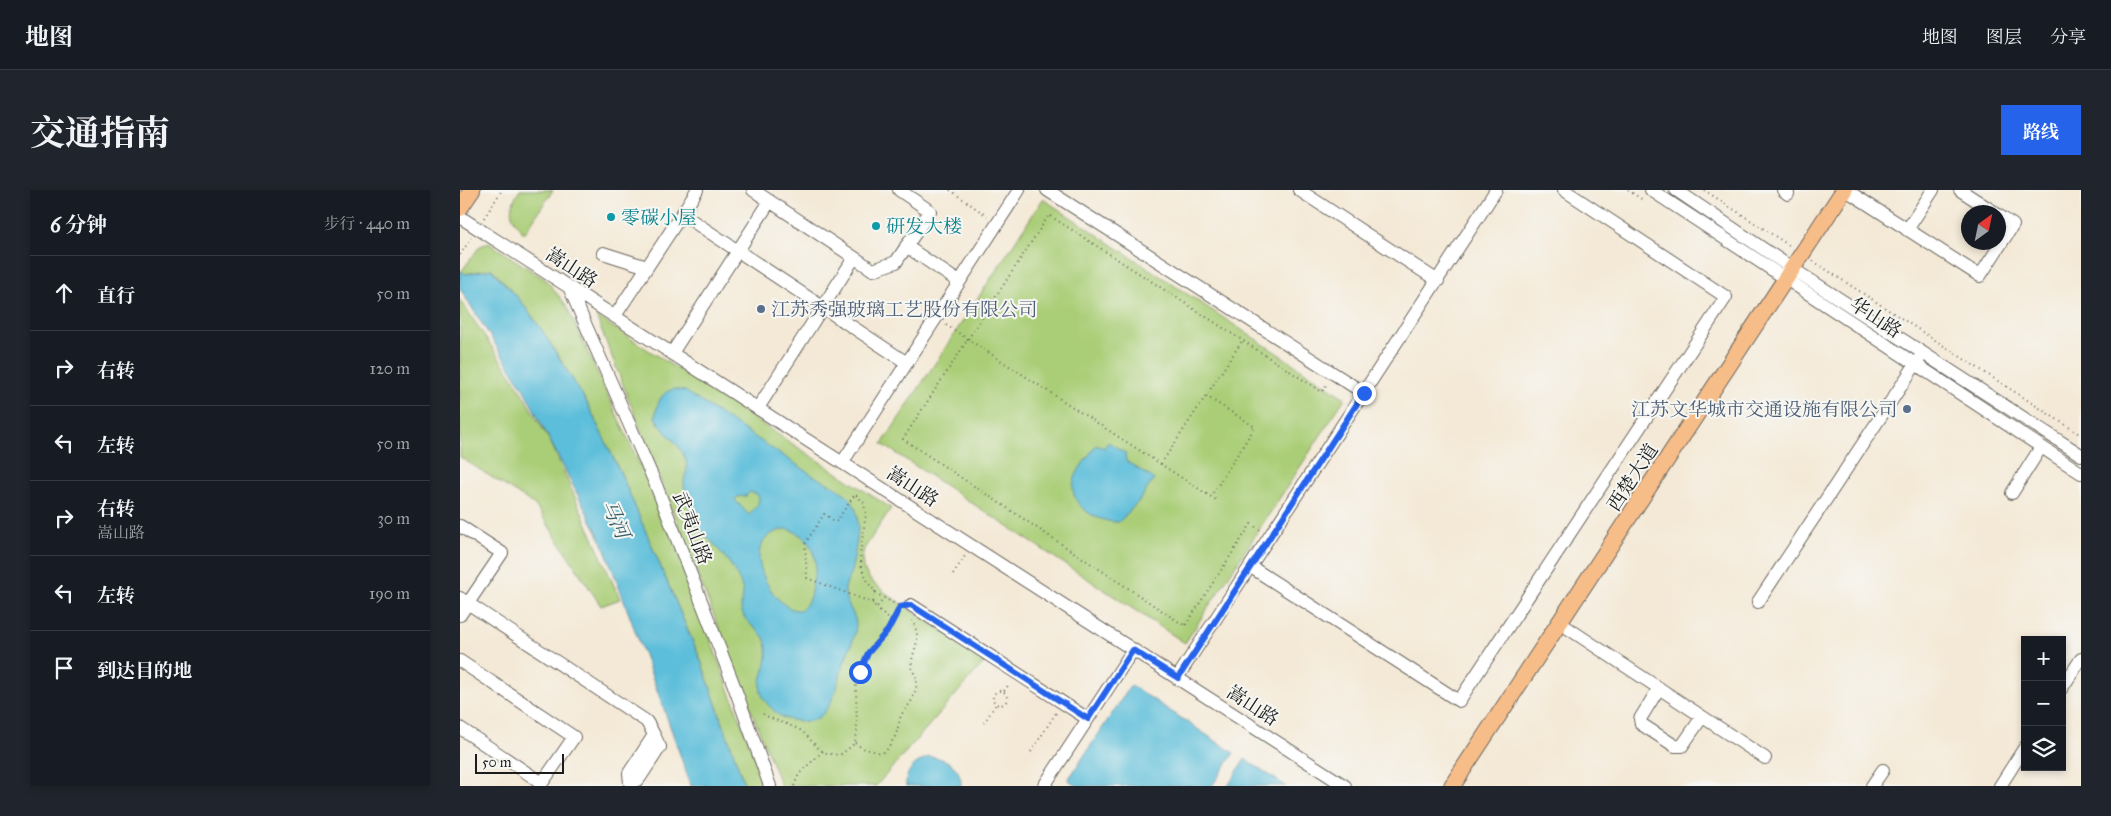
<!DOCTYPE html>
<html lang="zh">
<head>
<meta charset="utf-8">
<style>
  body { margin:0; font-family:"IM FELL Great Primer","Noto Serif SC",serif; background:#20242c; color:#f1f3f6 }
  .controls { position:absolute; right:15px; bottom:15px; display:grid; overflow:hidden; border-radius:0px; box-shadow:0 2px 8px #0003 }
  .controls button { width:45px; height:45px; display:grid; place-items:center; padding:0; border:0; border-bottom:1px solid #363941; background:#171b24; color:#f1f3f6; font:25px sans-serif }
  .compass { position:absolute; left:1501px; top:15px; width:45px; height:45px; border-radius:50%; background:#171b24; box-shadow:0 2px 8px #0003; rotate:33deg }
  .scale { position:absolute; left:15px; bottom:12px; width:89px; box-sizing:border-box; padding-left:5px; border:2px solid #1c1c1c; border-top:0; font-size:14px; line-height:18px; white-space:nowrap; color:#1c1c1c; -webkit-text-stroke:4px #f6f6f2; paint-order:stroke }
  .stop { position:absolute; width:15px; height:15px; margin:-11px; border:4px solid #2563eb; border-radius:50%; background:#fff }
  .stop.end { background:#2563eb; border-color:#fff; box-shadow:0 1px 5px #0008 }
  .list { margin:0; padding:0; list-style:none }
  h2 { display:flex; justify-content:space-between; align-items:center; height:65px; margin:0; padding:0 20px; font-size:21px }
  h2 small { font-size:16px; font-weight:400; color:#9ea1a6 }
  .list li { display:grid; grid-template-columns:32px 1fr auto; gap:15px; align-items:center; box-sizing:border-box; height:75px; padding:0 20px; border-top:1px solid #363941 }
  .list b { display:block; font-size:19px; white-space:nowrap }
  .list p { margin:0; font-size:16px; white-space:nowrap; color:#9ea1a6 }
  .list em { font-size:16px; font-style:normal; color:#9ea1a6 }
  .icon { flex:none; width:28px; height:28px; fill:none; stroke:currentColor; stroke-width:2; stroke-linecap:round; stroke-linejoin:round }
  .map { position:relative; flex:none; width:1621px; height:596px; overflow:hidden; border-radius:0px }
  header { display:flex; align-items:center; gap:30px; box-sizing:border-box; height:70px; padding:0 25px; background:#171b24; border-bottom:1px solid #363941 }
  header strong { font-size:24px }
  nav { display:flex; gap:28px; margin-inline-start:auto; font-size:18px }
  .intro { display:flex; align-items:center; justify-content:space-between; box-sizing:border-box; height:120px; padding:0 30px }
  h1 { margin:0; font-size:35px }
  .button { padding:12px 22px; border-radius:0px; background:#2563eb; color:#fff; font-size:18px; font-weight:700 }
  main { display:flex; gap:30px; padding:0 30px }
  aside { flex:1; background:#171b24; border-radius:0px; box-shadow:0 2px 8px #0003 }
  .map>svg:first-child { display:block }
  .green { fill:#aace77; stroke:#63754a }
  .water { fill:#5cbeda; stroke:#3c6d7b; fill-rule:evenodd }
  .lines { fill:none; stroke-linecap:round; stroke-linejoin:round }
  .minor-casing { stroke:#68645d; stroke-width:14 }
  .major-casing { stroke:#68645d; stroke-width:18 }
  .path { stroke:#68645d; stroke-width:2; stroke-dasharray:1 4; stroke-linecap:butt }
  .minor { stroke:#fff; stroke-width:12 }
  .major { stroke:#f7bd88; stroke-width:16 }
  .route { stroke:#2563eb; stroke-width:6 }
  .culture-dot { fill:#0f9aa8; stroke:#f6f6f2; stroke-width:2 }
  .service-dot { fill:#5c6f8a; stroke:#f6f6f2; stroke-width:2 }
  .labels { text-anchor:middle; stroke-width:4; stroke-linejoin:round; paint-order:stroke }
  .culture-label { font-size:19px; fill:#0d838f; stroke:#f6f6f2; text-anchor:start }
  .street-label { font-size:19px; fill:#1c1c1c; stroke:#f6f6f2 }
  .service-label { font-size:19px; fill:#4e5e75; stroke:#f6f6f2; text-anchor:start }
  .water-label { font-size:20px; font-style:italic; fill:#365d68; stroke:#f6f6f2 }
</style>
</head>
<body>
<header>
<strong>地图</strong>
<nav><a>地图</a><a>图层</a><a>分享</a></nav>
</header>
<div class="intro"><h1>交通指南</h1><a class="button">路线</a></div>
<main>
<aside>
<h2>6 分钟<small>步行 · 440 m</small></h2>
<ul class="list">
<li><svg class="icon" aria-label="ahead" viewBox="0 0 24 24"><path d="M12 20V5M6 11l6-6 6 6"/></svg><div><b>直行</b></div><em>50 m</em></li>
<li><svg class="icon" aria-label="right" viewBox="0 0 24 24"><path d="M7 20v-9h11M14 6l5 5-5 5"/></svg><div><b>右转</b></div><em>120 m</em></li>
<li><svg class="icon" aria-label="left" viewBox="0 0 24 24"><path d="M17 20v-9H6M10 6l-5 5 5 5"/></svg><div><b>左转</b></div><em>50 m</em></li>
<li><svg class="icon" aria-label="right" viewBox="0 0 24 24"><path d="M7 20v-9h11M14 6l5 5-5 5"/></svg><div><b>右转</b><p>嵩山路</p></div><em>30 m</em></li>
<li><svg class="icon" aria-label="left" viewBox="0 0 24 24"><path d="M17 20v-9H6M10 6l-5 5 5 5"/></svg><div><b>左转</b></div><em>190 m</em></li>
<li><svg class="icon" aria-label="arrive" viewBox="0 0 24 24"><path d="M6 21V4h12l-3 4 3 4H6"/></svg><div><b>到达目的地</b></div></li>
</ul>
</aside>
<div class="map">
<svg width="1621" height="596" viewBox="0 0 1621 596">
  <rect width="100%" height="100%" fill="#f6f6f2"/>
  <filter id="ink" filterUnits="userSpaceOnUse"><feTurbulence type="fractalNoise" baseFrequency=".02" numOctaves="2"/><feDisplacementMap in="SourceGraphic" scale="10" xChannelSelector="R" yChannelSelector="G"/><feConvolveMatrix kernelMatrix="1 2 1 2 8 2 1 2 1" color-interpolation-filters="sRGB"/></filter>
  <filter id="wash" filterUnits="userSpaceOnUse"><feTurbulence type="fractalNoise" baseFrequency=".0096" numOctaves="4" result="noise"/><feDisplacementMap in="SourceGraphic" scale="20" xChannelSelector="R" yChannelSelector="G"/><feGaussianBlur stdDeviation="1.12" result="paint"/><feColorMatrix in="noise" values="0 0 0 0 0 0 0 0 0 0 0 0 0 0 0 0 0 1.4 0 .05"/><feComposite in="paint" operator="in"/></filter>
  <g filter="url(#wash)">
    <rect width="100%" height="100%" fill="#f4e9d6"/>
    <path class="green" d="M60 0H93L64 44C50 25 46 22 60 0Z
      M583 9 885 208 725 453 422 254Z
      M29 53 86 90 106 115 207 333 305 596H285L241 471 162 286 126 211 80 137 60 110 32 79 5 84 1 82 20 56Z
      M0 110 55 191 91 253 160 409 141 416 75 315 0 267Z
      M136 126 431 318 404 359 402 368 403 378 411 391 431 407 526 470 416 596H321Z"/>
    <path class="water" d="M31 79 60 110 80 137 126 211 162 286 241 471 285 596H231L204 519 143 354 63 198 0 99V81L6 84Z
      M214 199 225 201 354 286C367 293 383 299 392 311 403 328 396 359 392 378 390 385 386 392 385 399 384 414 396 423 396 434 396 447 389 459 385 470 376 493 373 538 337 531 331 530 324 529 319 525 280 494 316 483 305 450 302 442 290 436 285 428 277 415 283 414 283 403 283 398 279 390 277 386 267 364 245 349 234 328 229 317 224 305 224 292 224 287 227 282 227 277 225 256 203 244 195 227 197 214 200 202 214 199ZM290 302 297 304 299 308 298 314 289 325 275 310 277 307 286 306ZM327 339C348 344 360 365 354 386 352 395 351 412 343 418 323 434 265 348 327 339Z
      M648 252 665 263 666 271 694 289 679 311 659 332C639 333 607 316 614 291 617 279 629 266 636 255L644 258Z
      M671 495 774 563 752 596H617L608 590Z
      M469 567C486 567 502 577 501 596H446C445 581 455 572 469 567Z
      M785 569 826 596H768Z"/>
  </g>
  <g filter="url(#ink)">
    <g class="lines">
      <g class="minor-casing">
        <path id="minor" d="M237 0 222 24 447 173
          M293 0 413 80 436 72 470 21 439 0
          M587 0 904 203
          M839 0 978 91
          M1191 0 1621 283
          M1216 0 1333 79 1621 265
          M1323 0 1328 4
          M1386 0 1520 86 1553 35 1538 25
          M1500 0 1534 22
          M0 27 885 596
          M1447 40 1473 0
          M446 56 499 92
          M143 63 187 77
          M109 97 196 295 273 493 310 596
          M155 126 222 24
          M212 163 310 11
          M298 218 394 68
          M382 273 559 0
          M1552 303 1581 257
          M0 336 42 363 0 425
          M791 377 999 511 1266 107 1104 0
          M0 408 186 531C192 539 195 548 200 557L179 589 170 593 169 583 194 545
          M1298 412 1459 169
          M451 415 628 529
          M1100 433 1305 568
          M0 471 114 547 80 596
          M717 488 1036 0
          M1199 498 1180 529 1181 534 1215 556H1222L1242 527
          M1602 498 1621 469
          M0 538 82 593
          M584 596 673 460
          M1412 596 1423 580
          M1540 596 1565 557"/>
      </g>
      <g class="major-casing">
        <path id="major" d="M0 18 12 0
          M992 596 1384 0"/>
      </g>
      <path class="path" d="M490 0 527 26
        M1168 0 1183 10
        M1244 0 1330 56
        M24 28 42 0
        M0 65 11 48
        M1353 71 1621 245
        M486 135 756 310
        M746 206 795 237 751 306
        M701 274 782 151
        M800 340 791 334 725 436 443 249 589 25 862 202 866 195
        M493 384 505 366
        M415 401 413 413 416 418 424 409
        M413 413 347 388 345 354 364 324 376 332 395 304 404 313 406 324 400 364 402 379 409 394 417 404 439 416
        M431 431 439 418
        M544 501 550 493
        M533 508a7 7 0 1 1 14 0a7 7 0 1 1-14 0Z
        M303 524C313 530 325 533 336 538 354 546 355 568 382 564L395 553 397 543 396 496 400 482 408 463 428 440 431 431 416 418
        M524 533 536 514
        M395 553 402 558 421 563 426 561 436 545 441 525 451 512 456 499 457 489 451 477C453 456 463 452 452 430
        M571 562 596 523
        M334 596 339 584 363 561"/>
      <use href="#minor" class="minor"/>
      <use href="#major" class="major"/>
    </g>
  </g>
  <g class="lines" filter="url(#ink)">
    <path class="route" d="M400 482 408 463 428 440 440 417 451 415 628 529 673 460 718 488 904 203"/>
  </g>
  <g class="culture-dot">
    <circle cx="151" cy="27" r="5"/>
    <circle cx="416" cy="36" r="5"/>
  </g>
  <g class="service-dot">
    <circle cx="301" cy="119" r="5"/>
    <circle cx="1447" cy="219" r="5"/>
  </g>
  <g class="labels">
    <g class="culture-label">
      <text x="161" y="34">零碳小屋</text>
      <text x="426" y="43">研发大楼</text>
    </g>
    <g class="street-label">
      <text transform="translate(112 77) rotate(33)" y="7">嵩山路</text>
      <text transform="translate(1416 127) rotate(33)" y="7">华山路</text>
      <text transform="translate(1172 287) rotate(-57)" y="7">西楚大道</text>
      <text transform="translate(453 296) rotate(33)" y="7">嵩山路</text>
      <text transform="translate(233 338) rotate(69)" y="7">武夷山路</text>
      <text transform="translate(793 515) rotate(33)" y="7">嵩山路</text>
    </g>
    <g class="service-label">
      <text x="311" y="126">江苏秀强玻璃工艺股份有限公司</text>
      <text x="1437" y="226" text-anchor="end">江苏文华城市交通设施有限公司</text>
    </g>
    <g class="water-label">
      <text transform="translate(156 329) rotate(66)" y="7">马河</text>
    </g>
  </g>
</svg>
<div class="controls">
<button>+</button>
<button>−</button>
<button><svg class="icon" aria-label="layers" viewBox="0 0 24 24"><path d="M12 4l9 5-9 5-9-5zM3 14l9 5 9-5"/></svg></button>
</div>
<svg class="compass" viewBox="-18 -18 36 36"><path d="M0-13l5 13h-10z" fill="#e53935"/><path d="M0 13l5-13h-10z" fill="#9ea1a6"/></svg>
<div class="scale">50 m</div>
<div class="stop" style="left:400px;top:482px"></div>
<div class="stop end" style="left:904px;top:203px"></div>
</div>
</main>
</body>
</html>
